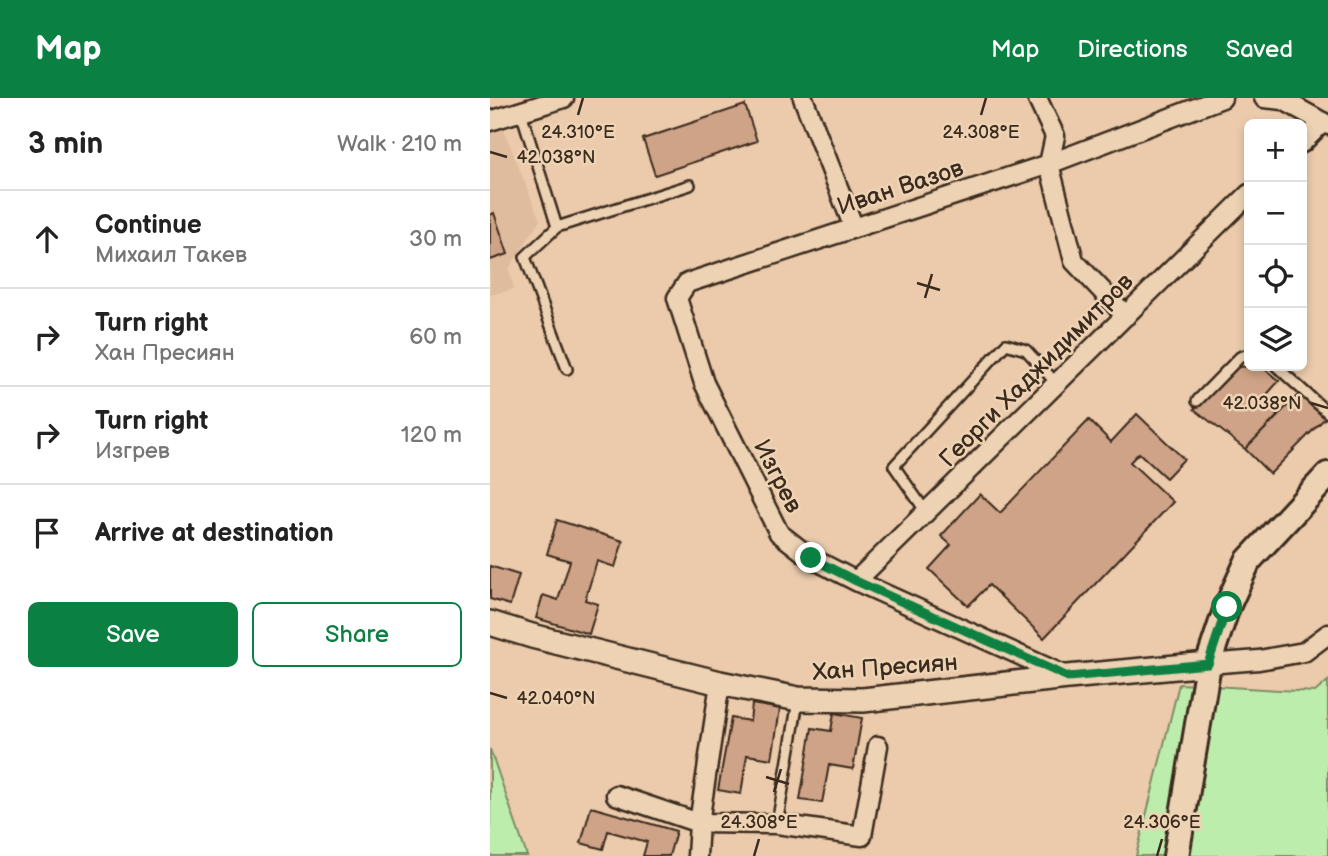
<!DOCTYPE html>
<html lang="en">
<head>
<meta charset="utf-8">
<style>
  body { margin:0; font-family:"Balsamiq Sans",sans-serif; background:#f2f2f2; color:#222 }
  .controls { position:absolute; right:21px; top:21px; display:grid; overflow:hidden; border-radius:10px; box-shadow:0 4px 10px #0003 }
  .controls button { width:63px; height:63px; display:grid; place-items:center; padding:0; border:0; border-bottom:2px solid #e0e0e0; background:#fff; color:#222; font:35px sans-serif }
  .stop { position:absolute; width:21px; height:21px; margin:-16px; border:5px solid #0b8043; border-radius:50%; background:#fff }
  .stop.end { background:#0b8043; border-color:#fff; box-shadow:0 2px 7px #0008 }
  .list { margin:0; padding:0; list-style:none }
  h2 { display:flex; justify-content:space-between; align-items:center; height:91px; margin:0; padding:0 28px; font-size:30px }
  h2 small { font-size:23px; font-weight:400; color:#767676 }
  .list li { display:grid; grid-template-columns:46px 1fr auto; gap:21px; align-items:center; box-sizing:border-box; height:98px; padding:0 28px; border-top:2px solid #e0e0e0 }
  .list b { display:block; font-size:26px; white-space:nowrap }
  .list p { margin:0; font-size:23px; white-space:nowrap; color:#767676 }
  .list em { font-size:23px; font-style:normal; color:#767676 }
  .actions { display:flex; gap:14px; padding:21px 28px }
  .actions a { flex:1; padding:16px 0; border:2px solid #0b8043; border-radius:10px; text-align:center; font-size:24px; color:#0b8043 }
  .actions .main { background:#0b8043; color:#fff }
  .icon { flex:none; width:38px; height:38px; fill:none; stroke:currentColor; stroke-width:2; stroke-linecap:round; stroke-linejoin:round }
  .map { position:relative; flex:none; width:838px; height:758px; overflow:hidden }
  header { display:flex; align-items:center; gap:42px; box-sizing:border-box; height:98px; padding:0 35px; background:#0b8043; color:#fff }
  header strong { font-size:33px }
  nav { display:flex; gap:38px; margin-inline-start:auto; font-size:24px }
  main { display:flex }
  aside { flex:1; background:#fff }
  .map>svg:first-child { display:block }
  .built { fill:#e0bc9e }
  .green { fill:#bdedac; stroke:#7c8c65; stroke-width:2 }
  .building { fill:#cfa387; stroke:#3b2a1e; stroke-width:2 }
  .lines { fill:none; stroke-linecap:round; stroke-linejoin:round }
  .service-casing { stroke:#3b2a1e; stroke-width:14 }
  .minor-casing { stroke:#3b2a1e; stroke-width:23 }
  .tertiary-casing { stroke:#3b2a1e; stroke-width:28 }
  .secondary-casing { stroke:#3b2a1e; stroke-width:30 }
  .service { stroke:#edd3b4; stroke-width:9 }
  .minor { stroke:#edd3b4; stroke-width:18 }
  .tertiary { stroke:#edd3b4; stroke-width:23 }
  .secondary { stroke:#edd3b4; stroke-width:24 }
  .route { stroke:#0b8043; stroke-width:9 }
  .ticks { fill:none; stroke:#3b2a1e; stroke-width:2.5 }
  .labels { text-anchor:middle; stroke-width:5; stroke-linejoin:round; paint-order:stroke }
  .street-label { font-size:24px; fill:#3b2a1e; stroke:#edd3b4 }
  .ticks-label { font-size:18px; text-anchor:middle; fill:#3b2a1e; stroke:#edd3b4; stroke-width:5; stroke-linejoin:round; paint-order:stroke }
</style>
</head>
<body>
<header>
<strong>Map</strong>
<nav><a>Map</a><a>Directions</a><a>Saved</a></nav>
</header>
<main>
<aside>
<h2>3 min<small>Walk · 210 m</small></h2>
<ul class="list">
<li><svg class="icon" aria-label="ahead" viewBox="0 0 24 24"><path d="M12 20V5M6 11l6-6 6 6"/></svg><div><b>Continue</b><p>Михаил Такев</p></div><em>30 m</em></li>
<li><svg class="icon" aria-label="right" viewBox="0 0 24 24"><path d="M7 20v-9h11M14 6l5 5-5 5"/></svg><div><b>Turn right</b><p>Хан Пресиян</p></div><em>60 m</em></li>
<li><svg class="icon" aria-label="right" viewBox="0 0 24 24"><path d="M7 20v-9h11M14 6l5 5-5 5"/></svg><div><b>Turn right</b><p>Изгрев</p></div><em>120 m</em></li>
<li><svg class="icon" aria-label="arrive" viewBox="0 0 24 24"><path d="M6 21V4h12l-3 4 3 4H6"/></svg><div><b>Arrive at destination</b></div></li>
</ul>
<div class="actions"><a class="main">Save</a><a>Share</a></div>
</aside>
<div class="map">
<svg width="838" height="758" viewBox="0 0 838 758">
  <rect width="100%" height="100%" fill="#ebcbac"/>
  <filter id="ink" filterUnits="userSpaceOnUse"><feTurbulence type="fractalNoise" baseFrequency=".0143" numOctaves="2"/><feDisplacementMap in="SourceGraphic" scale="14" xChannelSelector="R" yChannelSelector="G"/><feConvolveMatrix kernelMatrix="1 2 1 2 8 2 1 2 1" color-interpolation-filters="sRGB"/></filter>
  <g filter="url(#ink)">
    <path class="built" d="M12 28 50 122 19 171 24 191 0 197V31Z"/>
    <path class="green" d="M838 583V758H646L689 586 825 594Z
      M0 651 37 758H0Z"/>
    <path class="building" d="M255 7 267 43 165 77 153 41Z
      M4 115 18 156 0 162V117Z
      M771 268 789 283 770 304 788 318 755 351 704 311 744 269Z
      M809 296 835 320 780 376 755 351Z
      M647 316 694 361 676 380 649 355 640 364 683 404 554 540 499 487 478 508 439 471 461 447 451 438 490 396 510 415 599 322 621 344Z
      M67 422 133 443 125 469 107 463 95 502 108 506 99 536 46 520 53 497 68 502 80 463 57 456Z
      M0 468 29 477 20 507 0 501Z
      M262 606 290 611 282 661 257 657 251 696 228 692 241 620 260 623Z
      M344 615 372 620 363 671 339 667 332 705 310 702 322 630 341 633Z
      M101 709 186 733 179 758H153L157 744 118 733 113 751 91 745Z"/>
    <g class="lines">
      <g class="service-casing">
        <path id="service" d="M31 14 67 129 35 159 77 271
          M67 129 200 87
          M786 268 838 315
          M707 303 750 259 759 256
          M436 414 404 368 516 246 536 252 567 286
          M287 726 308 603"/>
      </g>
      <g class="minor-casing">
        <path id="minor" d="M313 0 364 130
          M547 0 565 38 559 66 584 163 636 218
          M774 0 793 2 838 27
          M0 23 74 0
          M812 45 833 24
          M366 483 759 96
          M718 566 769 562 814 554 838 536
          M578 579 366 483 321 460 289 435 214 285 187 200 197 185 559 66 732 0
          M126 697 209 725 287 726 372 738 388 648
          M207 758 209 725 230 585"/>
      </g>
      <g class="tertiary-casing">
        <path id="tertiary" d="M0 525 42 538 230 585 308 601 373 602 578 579 718 566"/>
      </g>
      <g class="secondary-casing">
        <path id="secondary" d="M686 758 718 566 737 509 758 463 838 377"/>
      </g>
      <use href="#service" class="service"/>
      <use href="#minor" class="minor"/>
      <use href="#tertiary" class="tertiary"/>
      <use href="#secondary" class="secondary"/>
    </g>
  </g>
  <g class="lines" filter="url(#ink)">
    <path class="route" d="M321 460 366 483 578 579 718 566 737 509"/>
  </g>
  <path class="ticks" d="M88 17 93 0M491 17 496 0M0 54 17 59M427 185 450 192M435 200 442 176M821 305 838 310M0 595 17 600M276 679 299 686M284 694 291 671M264 758 269 741M667 758 672 741"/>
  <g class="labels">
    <g class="street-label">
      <text transform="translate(410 89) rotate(-18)" y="8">Иван Вазов</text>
      <text transform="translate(546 272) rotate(-45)" y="8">Георги Хаджидимитров</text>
      <text transform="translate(288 378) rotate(63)" y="8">Изгрев</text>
      <text transform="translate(395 569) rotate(-4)" y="8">Хан Пресиян</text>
    </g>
  </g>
  <g class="ticks-label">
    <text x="88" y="40">24.310°E</text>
    <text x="491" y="40">24.308°E</text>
    <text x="66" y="65">42.038°N</text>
    <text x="772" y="311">42.038°N</text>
    <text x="66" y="606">42.040°N</text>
    <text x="269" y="730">24.308°E</text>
    <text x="672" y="730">24.306°E</text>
  </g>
</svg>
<div class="controls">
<button>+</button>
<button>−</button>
<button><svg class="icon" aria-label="locate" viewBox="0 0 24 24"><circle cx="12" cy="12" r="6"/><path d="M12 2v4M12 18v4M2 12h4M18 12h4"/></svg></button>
<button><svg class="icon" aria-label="layers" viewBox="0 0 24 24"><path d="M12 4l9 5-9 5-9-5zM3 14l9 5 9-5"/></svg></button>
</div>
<div class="stop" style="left:737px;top:509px"></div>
<div class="stop end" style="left:321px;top:460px"></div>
</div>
</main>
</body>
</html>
